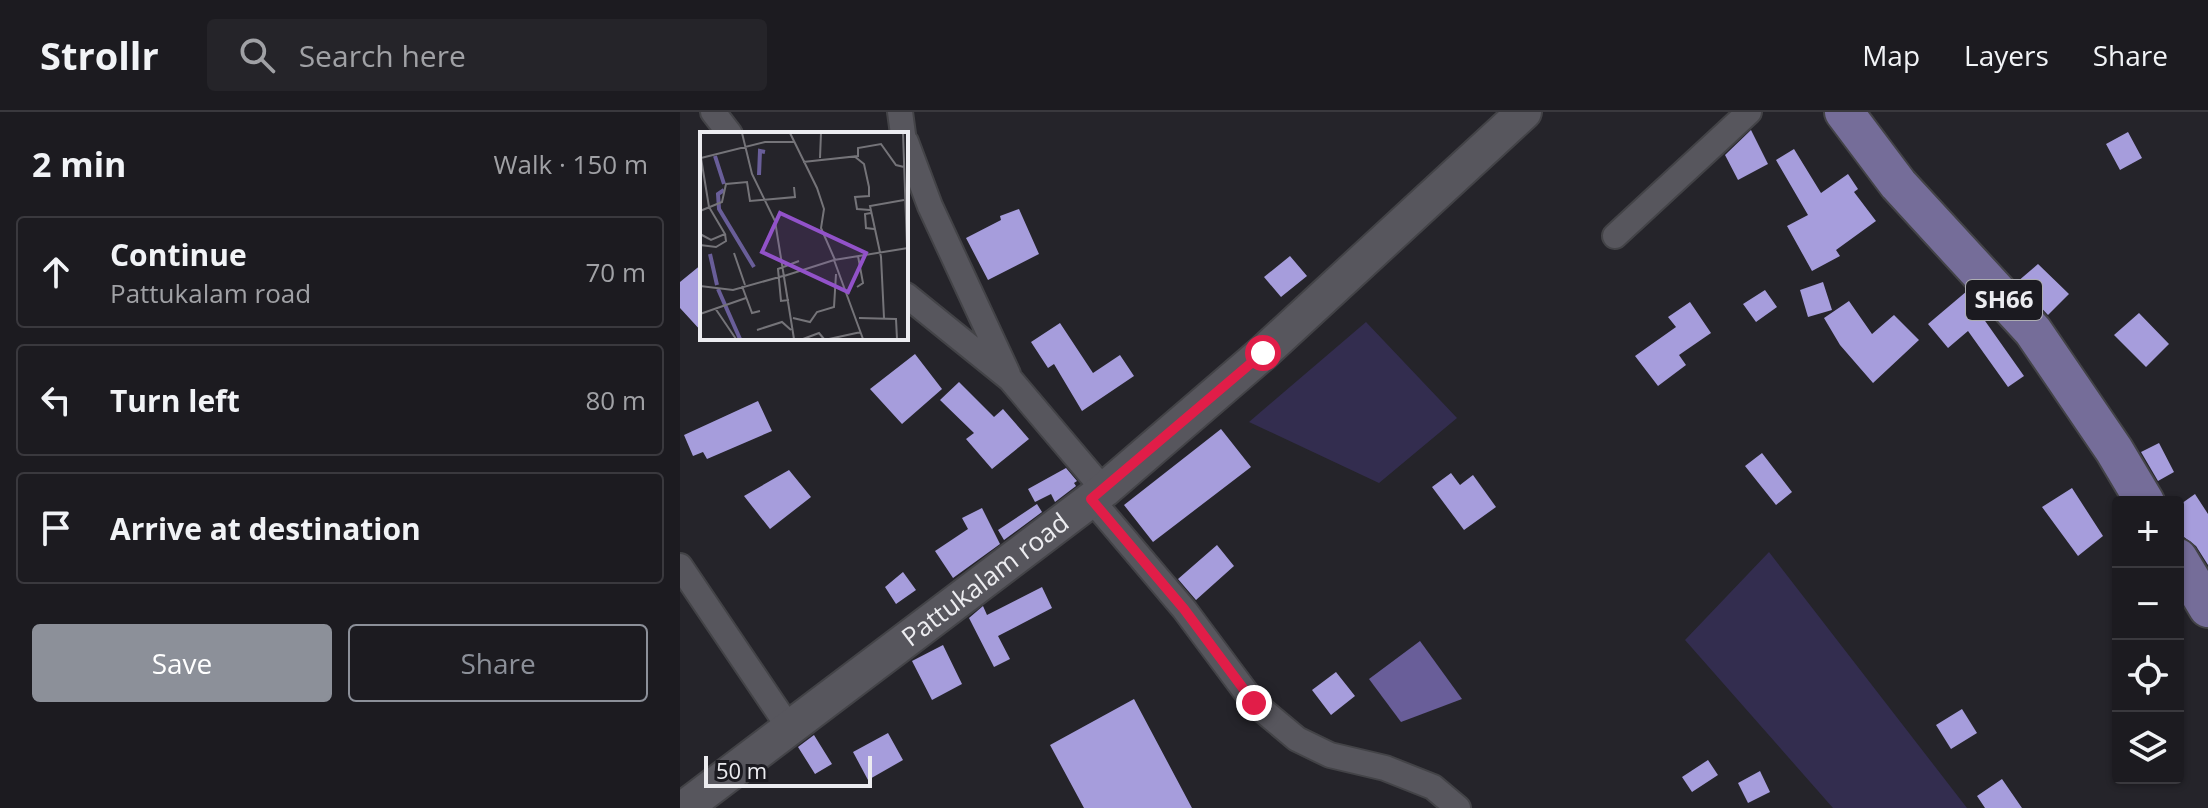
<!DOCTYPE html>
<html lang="en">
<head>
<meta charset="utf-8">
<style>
  body { margin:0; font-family:"Open Sans",sans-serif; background:#252429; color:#f1f3f6 }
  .controls { position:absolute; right:24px; bottom:24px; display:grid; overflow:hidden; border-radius:8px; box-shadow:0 2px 6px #0004 }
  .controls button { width:72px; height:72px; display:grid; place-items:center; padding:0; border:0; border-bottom:2px solid #3a393e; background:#1c1b20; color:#f1f3f6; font:40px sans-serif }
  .scale { position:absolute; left:24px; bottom:20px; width:168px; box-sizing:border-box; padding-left:8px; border:4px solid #ececf0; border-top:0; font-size:22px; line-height:28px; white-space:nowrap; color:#ececf0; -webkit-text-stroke:6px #1b1a20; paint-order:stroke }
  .stop { position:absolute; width:24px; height:24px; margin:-18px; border:6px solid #e11d48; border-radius:50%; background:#fff }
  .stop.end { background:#e11d48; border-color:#fff; box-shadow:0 2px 8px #0008 }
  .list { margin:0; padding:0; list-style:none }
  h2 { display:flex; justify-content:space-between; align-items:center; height:104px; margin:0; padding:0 32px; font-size:34px }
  h2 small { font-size:26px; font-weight:400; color:#a0a1a5 }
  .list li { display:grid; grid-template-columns:52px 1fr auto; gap:24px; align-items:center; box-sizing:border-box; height:112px; margin:0 16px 16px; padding:0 16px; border:2px solid #3a393e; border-radius:8px }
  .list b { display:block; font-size:30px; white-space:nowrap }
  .list p { margin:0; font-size:26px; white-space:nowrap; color:#a0a1a5 }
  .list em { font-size:26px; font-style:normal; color:#a0a1a5 }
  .actions { display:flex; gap:16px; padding:24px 32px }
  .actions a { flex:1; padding:18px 0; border:2px solid #8c9099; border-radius:8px; text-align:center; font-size:28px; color:#8c9099 }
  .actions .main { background:#8c9099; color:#fff }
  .icon { flex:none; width:44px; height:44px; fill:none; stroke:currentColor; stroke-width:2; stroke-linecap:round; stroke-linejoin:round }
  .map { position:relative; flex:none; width:1528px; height:696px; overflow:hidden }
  header { display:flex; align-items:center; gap:48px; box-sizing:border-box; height:112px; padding:0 40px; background:#1c1b20; border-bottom:2px solid #3a393e }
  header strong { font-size:38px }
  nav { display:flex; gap:44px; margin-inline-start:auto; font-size:28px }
  .search { width:560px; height:72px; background:#252429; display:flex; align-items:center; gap:20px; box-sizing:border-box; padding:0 28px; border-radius:8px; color:#a0a1a5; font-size:30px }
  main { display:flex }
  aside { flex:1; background:#1c1b20 }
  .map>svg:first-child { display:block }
  .green { fill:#332d4f }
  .water { fill:#695e99 }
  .building { fill:#a69ddc }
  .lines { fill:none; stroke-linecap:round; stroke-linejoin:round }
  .street-casing { stroke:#434347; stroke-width:28 }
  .secondary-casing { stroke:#434347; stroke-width:38 }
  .primary-casing { stroke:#434347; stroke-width:42 }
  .street { stroke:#57565d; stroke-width:24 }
  .secondary { stroke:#57565d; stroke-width:34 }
  .primary { stroke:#756d99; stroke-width:38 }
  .route { stroke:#e11d48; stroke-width:10 }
  .labels { text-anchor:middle; stroke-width:8; stroke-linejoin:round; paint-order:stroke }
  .shield { fill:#1b1a20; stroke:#adadb2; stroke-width:2 }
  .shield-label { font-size:24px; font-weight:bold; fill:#ececf0 }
  .street-label { font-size:26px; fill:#ececf0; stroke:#1b1a20 }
  .inset-river { fill:none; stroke:#695e99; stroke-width:4 }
  .inset-road { fill:none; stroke:#757479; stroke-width:2 }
  .view { fill:#9252c9; fill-opacity:0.15; stroke:#9252c9; stroke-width:4 }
  .inset-edge { fill:none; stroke:#ececf0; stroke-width:4 }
</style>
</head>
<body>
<header>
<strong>Strollr</strong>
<div class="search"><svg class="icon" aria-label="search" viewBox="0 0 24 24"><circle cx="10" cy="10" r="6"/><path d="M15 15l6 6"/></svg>Search here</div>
<nav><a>Map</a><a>Layers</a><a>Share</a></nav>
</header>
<main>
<aside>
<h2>2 min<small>Walk · 150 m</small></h2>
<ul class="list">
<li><svg class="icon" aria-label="ahead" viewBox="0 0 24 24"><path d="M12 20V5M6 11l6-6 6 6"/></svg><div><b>Continue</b><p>Pattukalam road</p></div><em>70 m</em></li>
<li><svg class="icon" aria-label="left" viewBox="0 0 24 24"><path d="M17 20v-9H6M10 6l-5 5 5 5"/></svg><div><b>Turn left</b></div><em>80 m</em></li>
<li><svg class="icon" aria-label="arrive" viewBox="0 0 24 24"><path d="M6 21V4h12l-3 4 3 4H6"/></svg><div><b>Arrive at destination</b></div></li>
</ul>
<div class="actions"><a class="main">Save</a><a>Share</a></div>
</aside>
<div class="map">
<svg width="1528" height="696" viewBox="0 0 1528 696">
  <rect width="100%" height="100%" fill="#25242a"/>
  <path class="green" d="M686 210 777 306 699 371 569 310Z
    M1089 440 1287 696H1153L1005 528Z"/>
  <path class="water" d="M740 529 782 587 721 610 689 567Z"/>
  <path class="building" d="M1071 18 1088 52 1058 68 1045 43Z
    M1448 20 1462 46 1440 58 1426 32Z
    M1114 37 1141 81 1168 62 1178 77 1174 80 1196 109 1156 138 1160 144 1132 159 1107 114 1128 103 1096 48Z
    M339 97 359 142 308 168 286 126 321 108 320 104Z
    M610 144 627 164 601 185 584 165Z
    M22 152V220L0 196V170Z
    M1358 152 1389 182 1368 203 1337 170Z
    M1143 170 1152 198 1128 205 1120 178Z
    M1085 178 1097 195 1076 210 1063 192Z
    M1287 179 1308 203 1303 206 1344 264 1328 275 1288 219 1268 236 1248 212Z
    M1169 189 1192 222 1214 203 1239 228 1193 271 1160 233 1144 206Z
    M1010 190 1031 221 999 243 1006 253 978 274 955 244 996 215 988 205Z
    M1459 201 1489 232 1466 255 1434 223Z
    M380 211 413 261 440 243 454 264 402 299 374 252 368 256 351 230Z
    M235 242 262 277 222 312 190 277Z
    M279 270 314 305 323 297 349 327 312 357 286 327 294 321 260 288Z
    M78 289 92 319 27 347 23 340 13 344 4 323Z
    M541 317 571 355 473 430 444 393Z
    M1479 331 1494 360 1478 369 1461 340Z
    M1082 341 1112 380 1096 393 1065 354Z
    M386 356 397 369 394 371 396 374 375 390 371 382 355 390 348 377Z
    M109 358 131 385 90 417 64 384Z
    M771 361 780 373 793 363 816 395 784 418 752 375Z
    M1392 376 1423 424 1398 444 1362 395Z
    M1515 382 1528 402V453L1516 434 1504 425 1498 418V394Z
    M357 392 362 400 324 428 318 418Z
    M302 396 320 432 273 466 255 439 288 417 282 406Z
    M537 433 554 454 516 488 498 467Z
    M223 460 236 478 216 492 205 475Z
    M362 475 372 496 318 524 330 547 314 555 289 506 303 494 307 503Z
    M263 533 282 572 252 588 232 549Z
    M656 560 675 584 651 603 632 578Z
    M454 587 512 696H404L370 633Z
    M1282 597 1297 621 1271 637 1256 613Z
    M208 621 223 648 188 668 173 640Z
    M134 623 152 652 135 662 118 635Z
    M1028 648 1038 663 1012 680 1002 665Z
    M1080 659 1090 680 1068 691 1058 671Z
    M1322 667 1342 696H1305L1297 684Z"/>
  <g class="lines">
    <g class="street-casing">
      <path id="street" d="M33 0 50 22
        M220 0 223 22
        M226 30 250 94 328 262
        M935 124 1069 0
        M226 183 330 267 424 378
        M411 387 504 497 574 591 617 627 650 643 705 656 753 675 778 696
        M0 454 110 617"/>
    </g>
    <g class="secondary-casing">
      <g id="secondary">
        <path id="s1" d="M4 696 424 378 583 241 844 0"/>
      </g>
    </g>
    <g class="primary-casing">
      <path id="primary" d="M1164 0 1218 72 1353 219 1434 338 1465 390
        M1498 446 1528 496"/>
    </g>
    <use href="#street" class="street"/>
    <use href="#secondary" class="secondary"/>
    <use href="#primary" class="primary"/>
  </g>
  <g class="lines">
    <path class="route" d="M574 591 504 497 411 387 583 241"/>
  </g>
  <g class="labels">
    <rect class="shield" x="1286" y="168" width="76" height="40" rx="6"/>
    <g class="shield-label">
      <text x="1324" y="196">SH66</text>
    </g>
    <g class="street-label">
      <text dy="9" stroke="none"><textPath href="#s1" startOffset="378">Pattukalam road</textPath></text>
    </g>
  </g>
  <g transform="translate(20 20)">
    <rect width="208" height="208" fill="#25242a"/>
    <path class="inset-river" d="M15 24 24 52M59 43 60 19 65 20M24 58 18 62 19 77 54 135M10 122 17 153M18 157 40 207"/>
    <path class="inset-road" d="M42 1 52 42 75 89 94 207M90 1 117 56 124 77 121 96 135 128M203 1 207 115M154 24 164 32 169 55V64L155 65 157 77 170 78M1 26 65 10H94M120 26 121 1M103 30 158 24V16L181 12 196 33 204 35M0 79 22 70 26 52 47 50 50 69 95 65 94 55M171 81 165 82 166 96 174 97M0 102 11 108 25 102 9 75 1 26M0 113 16 115 26 109 25 102M34 121 45 153M134 128 163 207M84 144 134 128 208 116M0 154 33 158 83 144M42 154 52 181 60 179M157 155 163 151 158 124M89 168 81 169 78 137 99 129M15 176 36 207M0 182 46 166M93 186 110 190 117 180 134 175 136 142M159 186 196 187 197 207M184 186 181 125 170 74 204 68M57 198 82 190 91 198M103 207 119 201 124 207M129 207 161 200"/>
    <path class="view" d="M80 81 166 121 148 160 62 120Z"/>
    <rect width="208" height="208" class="inset-edge"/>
  </g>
</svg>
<div class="controls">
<button>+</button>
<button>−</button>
<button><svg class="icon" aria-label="locate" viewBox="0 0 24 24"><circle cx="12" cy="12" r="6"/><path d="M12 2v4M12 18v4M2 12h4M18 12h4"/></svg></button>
<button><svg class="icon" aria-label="layers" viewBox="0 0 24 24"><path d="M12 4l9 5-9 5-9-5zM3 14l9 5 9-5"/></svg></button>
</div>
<div class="scale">50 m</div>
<div class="stop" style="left:583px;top:241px"></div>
<div class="stop end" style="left:574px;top:591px"></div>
</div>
</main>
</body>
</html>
